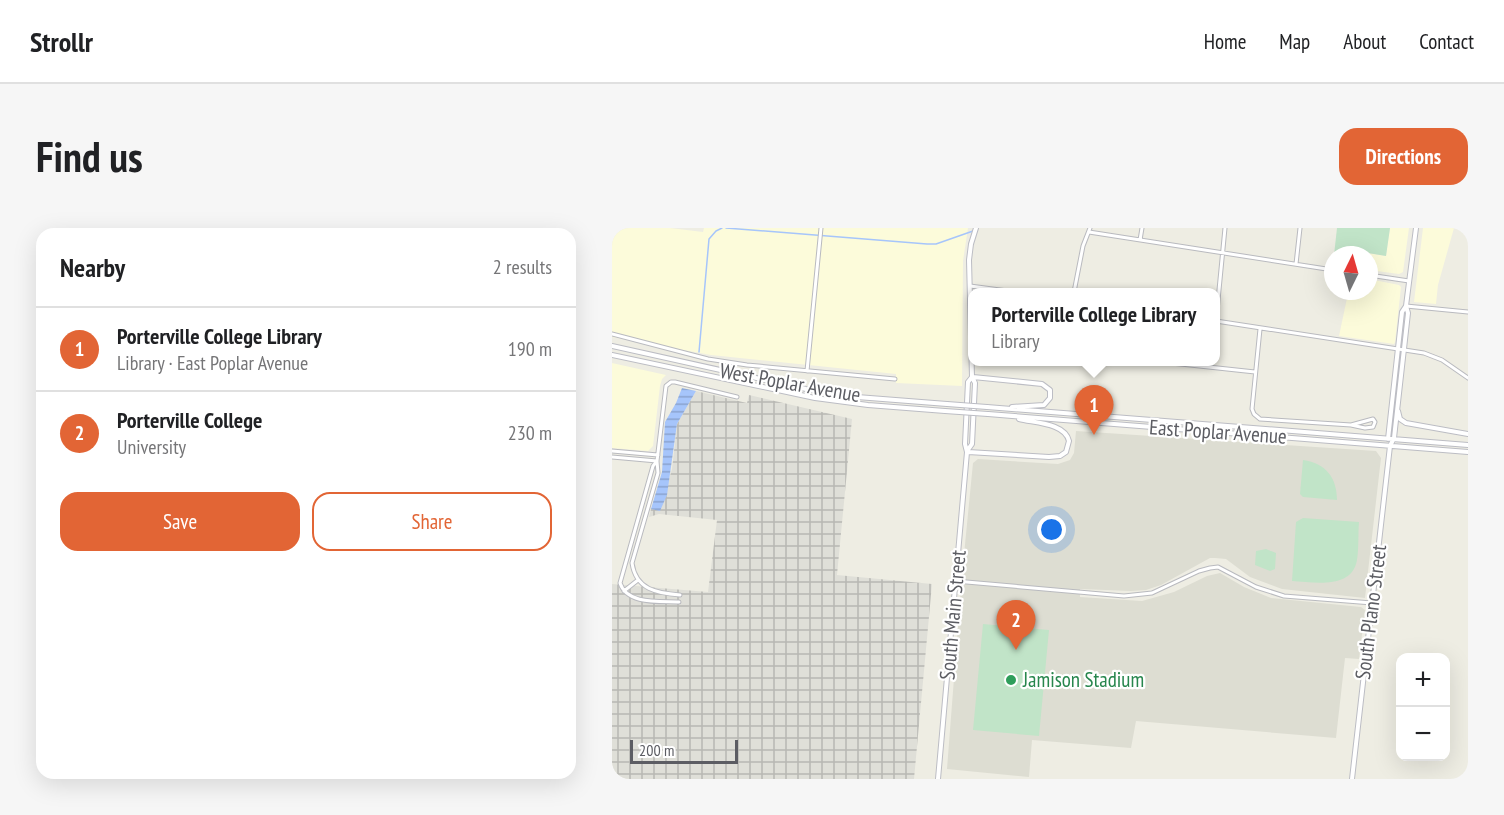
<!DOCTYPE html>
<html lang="en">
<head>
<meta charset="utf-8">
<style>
  body { margin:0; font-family:"PT Sans Narrow",sans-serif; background:#f6f6f6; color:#202124 }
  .controls { position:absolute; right:18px; bottom:18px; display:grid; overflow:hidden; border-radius:12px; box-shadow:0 6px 24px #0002 }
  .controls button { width:54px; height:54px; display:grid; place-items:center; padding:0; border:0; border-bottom:2px solid #e0e0e0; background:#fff; color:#202124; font:30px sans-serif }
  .compass { position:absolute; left:712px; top:18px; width:54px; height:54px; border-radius:50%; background:#fff; box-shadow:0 6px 24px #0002; rotate:5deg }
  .scale { position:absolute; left:18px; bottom:15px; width:108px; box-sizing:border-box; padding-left:6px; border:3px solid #5c5d63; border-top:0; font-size:16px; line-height:21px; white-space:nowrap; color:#5c5d63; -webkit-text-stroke:4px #fff; paint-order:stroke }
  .you { position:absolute; left:440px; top:302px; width:21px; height:21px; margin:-15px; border:4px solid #fff; border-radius:50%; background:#1a73e8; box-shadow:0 0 0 9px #1a73e833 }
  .badge { display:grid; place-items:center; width:39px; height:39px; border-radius:50%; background:#e26535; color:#fff; font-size:20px; font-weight:700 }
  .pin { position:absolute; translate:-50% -50px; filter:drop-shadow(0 2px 3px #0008) }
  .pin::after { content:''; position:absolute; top:32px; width:21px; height:18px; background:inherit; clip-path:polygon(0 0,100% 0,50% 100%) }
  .popup { position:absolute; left:356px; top:60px; width:252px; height:78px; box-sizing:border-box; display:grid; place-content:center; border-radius:12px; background:#fff; filter:drop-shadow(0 2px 4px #0005); font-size:20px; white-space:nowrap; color:#757577 }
  .popup b { font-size:22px; color:#202124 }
  .popup::after { content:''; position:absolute; left:50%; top:100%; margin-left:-12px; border:12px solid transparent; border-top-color:#fff }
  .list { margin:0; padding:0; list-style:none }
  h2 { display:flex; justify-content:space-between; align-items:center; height:78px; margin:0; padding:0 24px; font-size:26px }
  h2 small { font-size:20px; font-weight:400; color:#757577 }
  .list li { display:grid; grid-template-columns:39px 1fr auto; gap:18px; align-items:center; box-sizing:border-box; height:84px; padding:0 24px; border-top:2px solid #e0e0e0 }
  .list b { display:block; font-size:22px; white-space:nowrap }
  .list p { margin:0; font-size:20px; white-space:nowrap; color:#757577 }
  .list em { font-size:20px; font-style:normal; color:#757577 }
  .actions { display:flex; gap:12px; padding:18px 24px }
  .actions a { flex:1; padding:14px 0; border:2px solid #e26535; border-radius:18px; text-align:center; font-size:21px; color:#e26535 }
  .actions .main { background:#e26535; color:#fff }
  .map { position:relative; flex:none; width:856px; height:551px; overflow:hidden; border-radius:18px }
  header { display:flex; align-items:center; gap:36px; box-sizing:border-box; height:84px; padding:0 30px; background:#fff; border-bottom:2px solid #e0e0e0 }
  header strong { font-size:28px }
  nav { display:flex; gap:33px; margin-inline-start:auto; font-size:21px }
  .intro { display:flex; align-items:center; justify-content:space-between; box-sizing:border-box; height:144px; padding:0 36px }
  h1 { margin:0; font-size:42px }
  .button { padding:15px 27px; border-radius:18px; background:#e26535; color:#fff; font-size:21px; font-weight:700 }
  main { display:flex; gap:36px; padding:0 36px }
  aside { flex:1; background:#fff; border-radius:18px; box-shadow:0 6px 24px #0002 }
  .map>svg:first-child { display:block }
  .commercial { fill:#fcfbda }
  .industrial { fill:url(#industrial-grid) }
  .education { fill:#ddddd2 }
  .park { fill:#c1e4c8 }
  .water { fill:url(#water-rules) }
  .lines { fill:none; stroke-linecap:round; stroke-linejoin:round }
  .stream { stroke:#a6c5fb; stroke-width:1.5 }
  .minor-casing { stroke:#b9babf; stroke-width:5 }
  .secondary-casing { stroke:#bcbdc4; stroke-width:6 }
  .minor { stroke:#fff; stroke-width:3 }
  .secondary { stroke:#fff; stroke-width:4 }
  .secondary-bridge-casing { stroke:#bcbdc4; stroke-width:6; stroke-linecap:butt }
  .secondary-bridge { stroke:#fff; stroke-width:4 }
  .leisure-dot { fill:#2e9e5b; stroke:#fff; stroke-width:2 }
  .labels { text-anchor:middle; stroke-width:4.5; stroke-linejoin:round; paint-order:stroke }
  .street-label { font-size:21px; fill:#5c5d63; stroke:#fff }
  .leisure-label { font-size:21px; fill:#27864d; stroke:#fff; text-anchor:start }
</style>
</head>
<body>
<header>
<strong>Strollr</strong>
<nav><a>Home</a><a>Map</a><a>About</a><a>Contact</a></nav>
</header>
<div class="intro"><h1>Find us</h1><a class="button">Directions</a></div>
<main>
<aside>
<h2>Nearby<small>2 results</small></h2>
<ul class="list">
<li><span class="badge">1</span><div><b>Porterville College Library</b><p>Library · East Poplar Avenue</p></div><em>190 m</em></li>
<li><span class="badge">2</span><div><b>Porterville College</b><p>University</p></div><em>230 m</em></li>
</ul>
<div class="actions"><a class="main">Save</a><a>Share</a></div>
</aside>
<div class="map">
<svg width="856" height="551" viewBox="0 0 856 551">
  <defs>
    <pattern id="industrial-grid" width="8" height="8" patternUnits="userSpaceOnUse" patternTransform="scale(1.5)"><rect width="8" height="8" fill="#dfdfd8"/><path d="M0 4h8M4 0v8" fill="none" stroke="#b8b8b3"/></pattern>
    <pattern id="water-rules" width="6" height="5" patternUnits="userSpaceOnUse" patternTransform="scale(1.5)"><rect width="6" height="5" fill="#a6c5fb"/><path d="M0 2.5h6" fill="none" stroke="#8aa3cf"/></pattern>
  </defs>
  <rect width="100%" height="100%" fill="#eeede3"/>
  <path class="commercial" d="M0 0H58L91 4 92 0H356L351 33 350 158 284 155V146L99 127 0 109Z
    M778 0H797L791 44 787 46 757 42 756 25 774 28Z
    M811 0H842L826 57 824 76 802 74Z
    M757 51 787 57 789 59 783 114 782 116 727 108 735 70H738L739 63H757Z
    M0 135 54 147 50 151 48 158 41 218 36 223 0 220Z"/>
  <path class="industrial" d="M84 163 135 175 137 167 240 191 225 347 320 356 302 551H0V356L96 364 105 292 47 286 37 289 39 281 48 282 60 241 65 196Z"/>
  <path class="education" d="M464 203 764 223 769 230 753 370 670 361 638 349 614 331 603 330H598L549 357 534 362 519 363 468 361V369L530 373 562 364 595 348 608 345 632 359 659 370 749 379 753 382 747 431 733 430 724 510 524 493 519 520 420 512 417 549 335 541 349 360 352 357V350L350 347 361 235 366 231 446 236 458 232 462 225Z"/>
  <path class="park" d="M725 0H778L774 28 756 25 722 27Z
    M691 232C714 235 725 250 725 272L691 269 688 266Z
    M691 290 747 294C746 306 747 320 745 332 740 362 701 354 680 353L684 294Z
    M654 321 664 325 663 341 658 343 643 337 644 323Z
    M371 396 437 402 427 508 361 502Z"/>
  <path class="water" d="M70 160 84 163 65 196 55 267 48 283 39 281 50 244 53 194 64 175Z"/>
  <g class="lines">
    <path class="stream" d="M114 0 315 16H324L361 3
      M87 124 97 11 104 3 110 0"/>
    <g class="minor-casing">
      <path id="minor" d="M477 4 721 42
        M528 12 530 0
        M684 36 688 0
        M757 47 797 53
        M358 58 403 64
        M462 64 471 18 478 0
        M794 78 856 84
        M604 93 812 125 830 132 856 150
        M604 93 613 0
        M648 101 640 181 642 186 648 191 739 197 753 200 761 199 763 194 761 191 739 197
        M0 106 96 131 135 137 283 151
        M550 134 643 144
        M195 143 209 0
        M0 223 46 227
        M0 229 45 233
        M45 233 41 238 8 355C15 377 48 373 67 374
        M343 353 512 368 540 365 587 343 598 340 606 339 644 359 672 368 760 375
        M12 363 26 352
        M68 367C45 365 24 362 20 335L46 245 45 233 54 158 59 154H63L125 169"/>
    </g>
    <g class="secondary-casing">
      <path id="secondary" d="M0 118 194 161 245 169 335 176
        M0 127 203 170 256 177 333 183
        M361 149 430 156 438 162V170L432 177 400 179
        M375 179 856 217
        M786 183 788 191 794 195 856 206
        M376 186 856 224
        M776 211 790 84 794 78
        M355 223 360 216 363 155 360 149 357 32 359 16 364 0
        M356 224 437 229 448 228 454 224 457 213C453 195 423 195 407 191
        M326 551 355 224 353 216 356 154 360 149
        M740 551 778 218 782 210 796 85 794 78 804 0"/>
    </g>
    <use href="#minor" class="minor"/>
    <use href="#secondary" class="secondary"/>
    <g class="secondary-bridge-casing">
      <path id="secondary-bridge" d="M335 176 375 179
        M333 183 376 186"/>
    </g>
    <use href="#secondary-bridge" class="secondary-bridge"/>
  </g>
  <circle class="leisure-dot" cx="399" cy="452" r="6"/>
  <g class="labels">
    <g class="street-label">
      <text transform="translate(178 155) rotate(10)" y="7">West Poplar Avenue</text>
      <text transform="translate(606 204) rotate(4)" y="7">East Poplar Avenue</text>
      <text transform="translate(759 384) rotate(-83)" y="7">South Plano Street</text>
      <text transform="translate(341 387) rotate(-85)" y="7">South Main Street</text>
    </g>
    <g class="leisure-label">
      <text x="411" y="459">Jamison Stadium</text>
    </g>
  </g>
</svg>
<div class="controls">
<button>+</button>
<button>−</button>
</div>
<svg class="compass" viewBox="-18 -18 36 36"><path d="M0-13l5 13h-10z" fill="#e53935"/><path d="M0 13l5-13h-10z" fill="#757577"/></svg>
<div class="scale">200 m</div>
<div class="you"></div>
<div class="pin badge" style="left:482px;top:207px">1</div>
<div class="popup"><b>Porterville College Library</b>Library</div>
<div class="pin badge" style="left:404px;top:422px">2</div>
</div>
</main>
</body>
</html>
